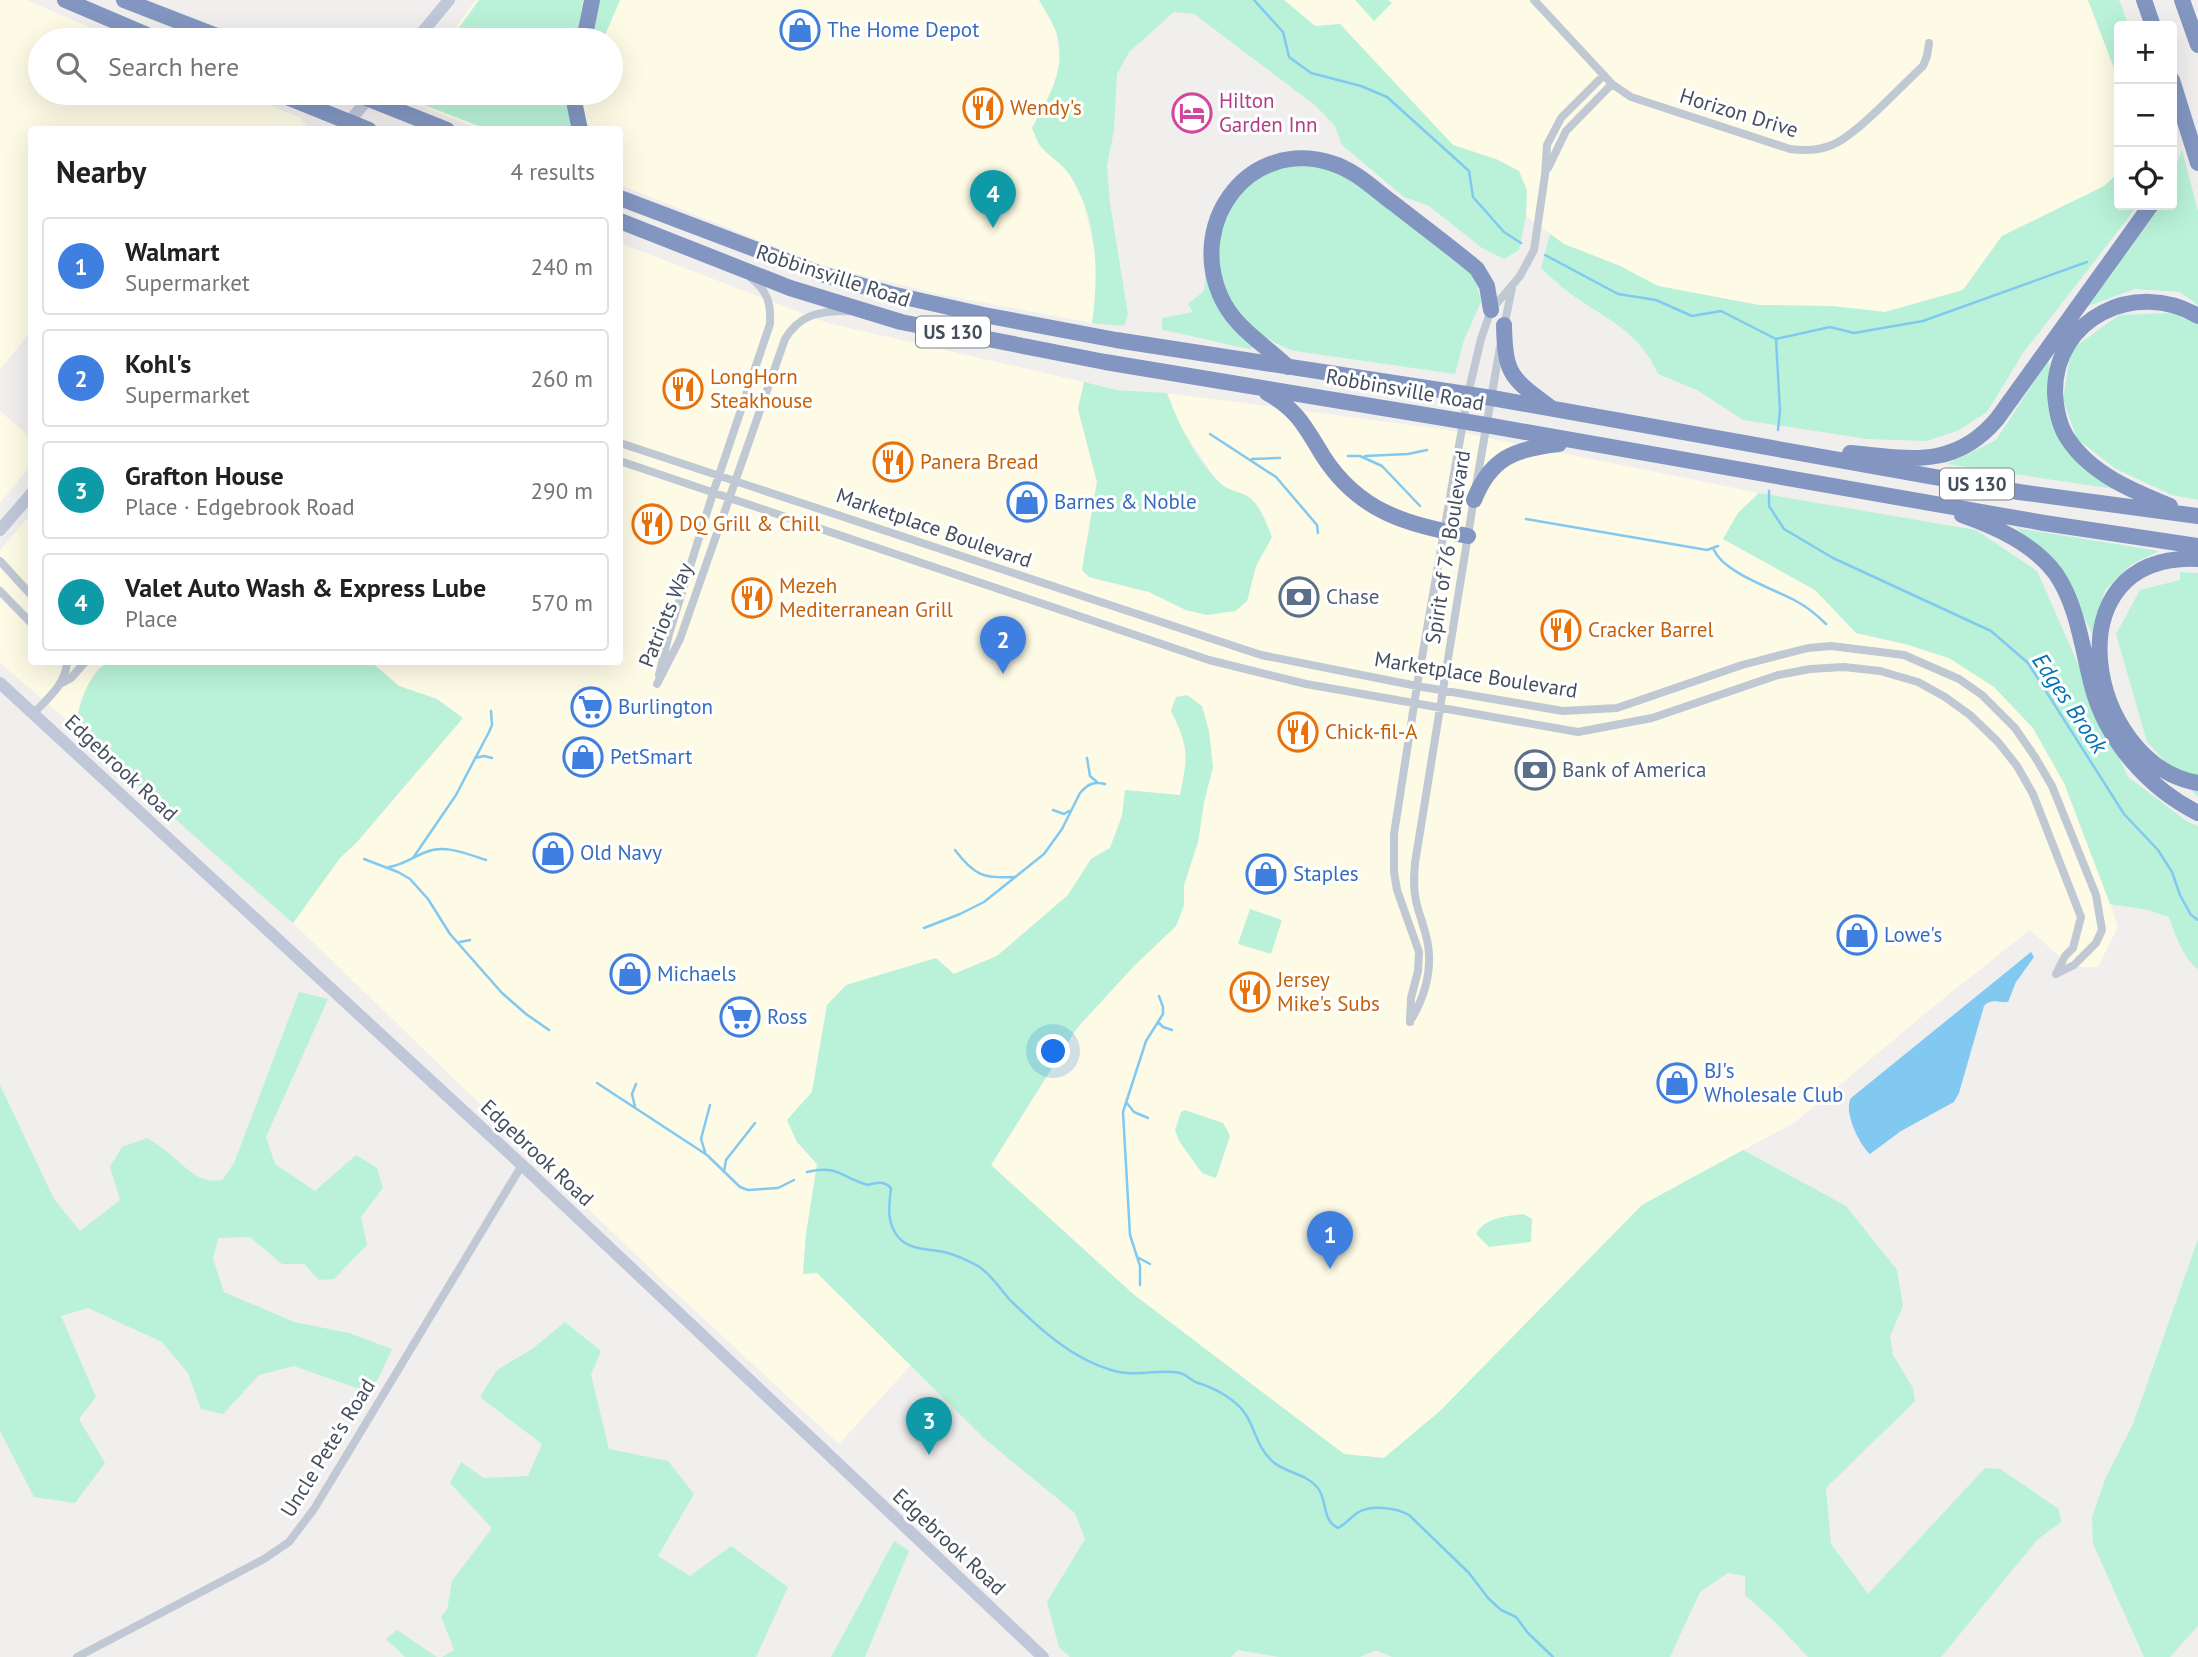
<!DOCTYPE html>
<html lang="en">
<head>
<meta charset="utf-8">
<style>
  body { margin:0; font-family:"PT Sans",sans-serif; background:#f6f6f6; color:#202124 }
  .controls { position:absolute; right:21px; top:21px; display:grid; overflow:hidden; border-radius:7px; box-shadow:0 7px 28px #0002 }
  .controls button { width:63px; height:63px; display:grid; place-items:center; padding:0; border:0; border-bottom:2px solid #e0e0e0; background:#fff; color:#202124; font:35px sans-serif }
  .you { position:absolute; left:1054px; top:1052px; width:24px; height:24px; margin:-18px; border:5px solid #fff; border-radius:50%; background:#1a73e8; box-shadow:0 0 0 10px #1a73e833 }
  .badge { display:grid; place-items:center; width:46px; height:46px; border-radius:50%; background:#b45309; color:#fff; font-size:23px; font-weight:700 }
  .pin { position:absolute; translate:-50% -58px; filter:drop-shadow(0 2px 4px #0008) }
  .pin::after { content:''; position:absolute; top:37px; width:24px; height:21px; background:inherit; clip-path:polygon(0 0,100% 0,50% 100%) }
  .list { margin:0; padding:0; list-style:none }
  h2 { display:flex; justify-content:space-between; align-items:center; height:91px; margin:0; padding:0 28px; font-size:30px }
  h2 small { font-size:23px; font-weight:400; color:#757577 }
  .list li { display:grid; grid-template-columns:46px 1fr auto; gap:21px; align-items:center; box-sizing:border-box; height:98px; margin:0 14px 14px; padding:0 14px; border:2px solid #e0e0e0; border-radius:7px }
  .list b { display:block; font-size:26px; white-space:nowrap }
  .list p { margin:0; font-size:23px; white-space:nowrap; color:#757577 }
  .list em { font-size:23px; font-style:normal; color:#757577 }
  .icon { flex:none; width:38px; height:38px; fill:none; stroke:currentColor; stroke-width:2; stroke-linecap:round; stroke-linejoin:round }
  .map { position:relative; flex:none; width:2198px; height:1657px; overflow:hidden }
  .search { position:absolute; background:#fff; box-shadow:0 7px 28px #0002; left:28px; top:28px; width:595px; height:77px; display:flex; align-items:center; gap:18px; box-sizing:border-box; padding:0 24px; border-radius:38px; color:#757577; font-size:26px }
  .panel { position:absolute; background:#fff; box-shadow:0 7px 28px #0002; left:28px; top:126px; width:595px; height:539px; border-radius:7px }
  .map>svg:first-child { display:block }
  .commercial { fill:#fdfae5 }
  .green { fill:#b9f2d8 }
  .water { fill:#82c9f2 }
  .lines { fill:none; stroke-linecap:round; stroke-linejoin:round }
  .stream { stroke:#82c9f2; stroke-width:2.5 }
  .street { stroke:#c0c8d4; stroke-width:8 }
  .secondary { stroke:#bfc7d9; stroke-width:12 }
  .highway { stroke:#8296c1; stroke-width:16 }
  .labels { text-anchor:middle; stroke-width:6; stroke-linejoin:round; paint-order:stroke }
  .shield { fill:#fff; stroke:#7d838e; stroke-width:2 }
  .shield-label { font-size:19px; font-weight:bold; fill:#454e5d }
  .shop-label { font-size:21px; fill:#366cbe; stroke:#fff; text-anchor:start }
  .hotel-label { font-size:21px; fill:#b23c85; stroke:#fff; text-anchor:start }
  .food-label { font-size:21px; fill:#c56008; stroke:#fff; text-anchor:start }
  .street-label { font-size:21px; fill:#454e5d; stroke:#fff }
  .service-label { font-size:21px; fill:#4e5e75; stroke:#fff; text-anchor:start }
  .water-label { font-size:23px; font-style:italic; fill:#0172b3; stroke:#fff }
</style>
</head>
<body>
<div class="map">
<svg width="2198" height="1657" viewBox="0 0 2198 1657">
  <rect width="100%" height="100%" fill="#f1eeee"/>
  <path class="commercial" d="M0 0H26L120 40H40V93H242L300 118 309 129 32 130 31 331 0 370Z
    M476 0H1039L1056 31 1060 65 1049 100 1032 128 1039 145 1069 173 1084 204 1096 256 1097 292 1092 323 938 294 821 265 620 185V130L479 129 408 101 405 93H611V40H446Z
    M1284 0H2088L2119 81V172L2105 186 2002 236 1963 290 1885 312 1832 306 1759 305 1658 286 1620 266 1564 244 1526 216 1527 190 1496 159 1453 145 1413 104Z
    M620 243 828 323 1084 382 1078 409 1097 482 1083 560 1089 577 1149 592 1186 610 1207 615 1235 611 1247 601 1256 566 1271 537 1251 498 1226 489 1214 477 1181 427 1167 393 1449 430 1759 493 1738 513 1723 539 1815 590 1856 633 1905 644 1949 658 1994 687 2033 728 2064 783 2105 885 2118 927 2098 967H2071L2030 930 1944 998 1794 1123 1642 1205 1440 1411 1384 1458 1344 1454 1133 1294 991 1165 1077 1028 1134 966 1176 926 1184 905V885L1198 842 1204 802 1213 767 1171 711 1185 739 1186 765 1180 796 1125 790 1122 816 1110 848 1091 859 1068 895 997 956 953 974 827 1005 812 1092 787 1120 797 1142 817 1164 806 1234 803 1273H817L911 1365 839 1444 664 1282 293 923 340 858 357 842 462 718 437 699 399 686 371 662H620Z
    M0 411 32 439 31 465 0 503Z
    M31 514 32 662H108L96 670 81 699 75 727 0 663V550Z"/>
  <path class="green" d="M479 0H583L577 40H450Z
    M597 0H620L603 40H589Z
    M1039 0H1284L1315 26 1340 24 1453 145 1496 159 1519 171 1527 190 1526 216 1519 250 1504 259 1482 248 1429 206 1404 197 1342 145 1335 126 1316 106 1194 14 1174 12 1129 52 1117 74 1114 130 1107 166 1110 203 1128 315 1124 326 1092 323C1099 275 1098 216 1069 174 1063 164 1050 157 1042 148 1037 142 1035 134 1032 128 1049 98 1069 64 1055 29 1051 19 1045 10 1039 0Z
    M1355 0H1388L1392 3 1374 21Z
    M2088 0H2119L2129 26H2119V81Z
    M415 93H570L576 129H487L411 100Z
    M2182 150 2198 211V305L2180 292 2135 289 2085 307 2155 214 2159 205H2172V176Z
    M1289 166 1323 167 1354 180 1475 276 1481 302 1464 340 1455 374 1295 351C1267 342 1246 326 1228 301 1225 295 1224 287 1222 280 1211 241 1224 200 1259 177 1267 172 1279 169 1289 166Z
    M2119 172V205H2137L2125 222 2023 353 1987 412 1959 430 1927 441 1867 439 1743 420 1697 390 1658 374C1639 332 1610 321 1575 297 1563 289 1552 278 1541 268L1550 234 1564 244 1620 266 1658 286 1759 305 1832 306 1885 312 1963 290 2002 236 2104 186Z
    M1206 269 1253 346 1251 349C1220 344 1193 335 1162 330V318L1193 312 1188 304 1204 291Z
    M2171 313 2198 324V500L2172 495 2116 469 2077 439 2063 399 2071 350 2119 315Z
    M2049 359V407L2114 489 1947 464 1996 440Z
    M1084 382 1116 390 1167 393C1178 423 1193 453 1214 477 1228 494 1240 489 1251 499 1261 507 1267 525 1272 537L1256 566 1247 601 1235 611 1207 615 1186 610 1149 592 1089 577 1082 570 1097 482 1078 409Z
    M1759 493 1976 530 2037 571 2128 777 2188 822 2198 826V969C2183 958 2175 934 2169 917L2148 910 2110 904 2064 783 2033 728 1994 687 1949 658 1905 644 1856 633 1815 590 1723 539 1738 513Z
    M2016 528 2159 551 2132 564 2105 590 2092 634 2059 565Z
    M2180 572 2198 573V797L2147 742 2116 634 2140 590 2180 580Z
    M108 662H371L399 686 437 699 463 718 357 842 340 858 293 923 193 835 75 727C81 702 86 677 108 662Z
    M1187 695 1202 706 1209 731 1213 767 1204 802 1198 842 1184 885V905L1176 926 1134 966 1077 1028 991 1165 1133 1294 1344 1454 1384 1458 1440 1411 1642 1205 1743 1150 1846 1206 1897 1270 1903 1306 1890 1336 1893 1355 1913 1388 1915 1401 1826 1488 1831 1544 1868 1594 1985 1468 2000 1469 2059 1509 2061 1522 2037 1540 1941 1657H1808L1773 1620 1745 1595V1576L1728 1573 1700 1592 1670 1657H1392L1376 1650 1360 1657H1279L1238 1650 1231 1657H1070L1059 1647 1047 1602 1085 1539 1075 1513 986 1440 817 1273 803 1274 806 1234 817 1164 797 1142 787 1120 812 1092 827 1005 846 985 936 958 954 974 997 956 1068 895 1091 859 1110 848 1122 816 1125 790 1180 795C1188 756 1189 747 1171 711L1176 697Z
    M1250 909 1282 920 1271 954 1238 944Z
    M299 992 328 999 266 1137 275 1164 315 1191 356 1155 377 1168 383 1188 361 1217 367 1245 334 1279 319 1280 304 1264H282L250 1237 218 1238 213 1259 224 1292 294 1322 349 1333 392 1349 377 1381 359 1389 294 1366 259 1375 223 1414 201 1409 188 1373 162 1342 88 1308 61 1316 96 1397 79 1419 105 1463 75 1503 34 1497 0 1431V1085L54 1199 80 1231 120 1200 110 1167 122 1147 147 1138C155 1143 163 1148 170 1154 187 1168 198 1184 222 1180L234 1163Z
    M1185 1110 1223 1123 1230 1136 1216 1178 1202 1173 1179 1141 1175 1130 1181 1112Z
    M1523 1214 1532 1219 1531 1242 1489 1247 1476 1234C1484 1218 1506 1216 1523 1214Z
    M2198 1239V1626L2170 1657H2144L2093 1544 2092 1517 2106 1477 2133 1424Z
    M565 1322 601 1351 591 1375 609 1449 668 1461 694 1494 658 1556 690 1576 731 1546 788 1587 756 1657H442L454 1650 441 1616 447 1610 452 1581 492 1528 450 1483 461 1462 484 1478 528 1476 542 1444 480 1397 497 1370 532 1349Z
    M894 1541 909 1551 865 1657H831Z
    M397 1630 437 1657H405L386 1639Z"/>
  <path class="water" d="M2031 952 2034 957 2016 982 2008 1002C1998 1003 1992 998 1984 1006L1959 1093 1954 1102 1901 1131 1870 1154C1859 1144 1843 1111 1851 1098Z"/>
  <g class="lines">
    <path class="stream" d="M1254 0 1283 32 1289 57 1311 73 1361 86 1387 97 1469 171 1473 197 1504 232 1521 243
      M1545 255 1618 294 1656 300 1692 316 1721 311 1776 339
      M1776 339 1830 327 1854 333 1923 321 2087 262
      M1776 339 1780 411 1778 430
      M1210 434 1276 477 1317 525 1318 533
      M1348 456H1358
      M1360 456 1382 466 1420 506
      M1365 456 1408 454 1427 450
      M1252 459 1280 458
      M1769 491V506L1784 529 1833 558 1991 631 2028 663 2124 814 2158 850 2172 872 2180 895 2191 915 2198 920
      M1526 519 1707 550 1718 546
      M1714 550C1724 573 1774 589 1796 601 1807 607 1817 615 1826 624
      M475 758 484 756 492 758
      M1087 758 1090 776 1097 782
      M1053 810 1064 814 1069 811
      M955 850C974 875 983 879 1014 877
      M413 858 456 795 489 732 492 725 491 711
      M364 859 398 872 410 879 428 899 450 934 502 993 526 1014 549 1030
      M389 867C403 865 413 857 426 852 445 844 467 854 486 860
      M924 928 960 914 984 902 1044 854 1062 829 1080 793C1088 784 1094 781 1105 784
      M460 942 470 940
      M1158 1022 1163 1027 1172 1030
      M597 1083 707 1155 740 1187 748 1190 778 1188 794 1180
      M1126 1102 1134 1112 1148 1118
      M635 1107 632 1094 636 1084
      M705 1152 701 1139 710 1105
      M724 1172 726 1160 755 1123
      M807 1172C839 1164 841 1178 868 1185 878 1182 884 1181 891 1188 889 1206 886 1223 899 1238 910 1250 929 1249 944 1252 956 1255 967 1260 978 1266 991 1274 1001 1290 1011 1301 1040 1329 1071 1358 1111 1370 1135 1378 1161 1368 1180 1373 1187 1375 1192 1381 1198 1383 1215 1388 1237 1400 1246 1415 1256 1431 1257 1447 1272 1461 1285 1473 1305 1473 1317 1487 1328 1499 1321 1520 1338 1528 1346 1524 1350 1518 1357 1513 1372 1504 1396 1508 1409 1515L1469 1573 1488 1598 1501 1610 1516 1617 1528 1633 1553 1657
      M1137 1257 1150 1264
      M1140 1285V1266L1130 1235 1123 1112 1146 1041 1163 1014V1007L1159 996"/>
    <path class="street" d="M1534 0 1612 84 1631 97 1790 149C1804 151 1818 151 1832 145 1858 134 1900 87 1923 66L1927 56 1929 43
      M1548 168 1566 131 1612 84
      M1504 327 1512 288
      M620 443 1261 655 1417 686 1563 711 1617 708 1742 665 1808 648 1831 646 1904 655 1959 679 1982 695 2015 728 2035 757 2052 786 2096 895 2102 930 2096 943 2074 965 2056 974
      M620 461 1209 660 1306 684 1578 732 1652 718 1778 675 1810 669 1844 667 1880 671 1918 682 1945 697 1970 715 1998 742 2017 766 2033 794 2081 917 2073 948 2065 956 2056 974
      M1476 486 1500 347
      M0 561 32 596
      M0 591 32 624
      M659 675 669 634 713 493 770 324C771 304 768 291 751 278
      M62 683 71 678 85 662
      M657 684 680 639 785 339C800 314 820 311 848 311
      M34 713C48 698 66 684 67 662
      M1412 1018C1423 999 1430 977 1429 955 1429 937 1420 919 1416 901 1413 888 1414 876 1415 863L1474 498
      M1410 1022 1411 998 1418 971 1419 952 1397 890 1394 872V834L1417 686 1468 394 1481 339 1491 310 1520 276 1534 250 1545 175 1547 145 1561 118 1604 75
      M77 1657 264 1559 289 1542 314 1509 522 1165"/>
    <path class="secondary" d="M416 40 449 0
      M342 130 373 93
      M0 530 32 493
      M0 683 522 1165 1043 1657"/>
    <path class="highway" d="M65 0 159 40
      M124 0 227 40
      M2144 0 2153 26
      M2182 0 2198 45
      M584 40 592 0
      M2172 80 2198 163
      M277 93 369 130
      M354 93 447 130
      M575 93V106L580 130
      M620 198 818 273 891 294 984 315 1116 340 1492 398 2019 492 2198 516
      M620 221 790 288 901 322 1105 362 1486 425 2044 523 2198 546
      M1504 325C1505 375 1511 378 1550 407
      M1288 367C1263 343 1234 328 1220 295 1188 220 1250 138 1331 163 1355 170 1374 189 1393 203 1421 225 1450 246 1477 269L1487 286 1491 310
      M1267 393C1297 409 1306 428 1323 456 1359 512 1406 524 1468 536
      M1850 453C1908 458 1954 470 1997 419L2151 205
      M1474 500C1491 457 1515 449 1559 444
      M2170 506C2133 491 2091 474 2068 439 2059 426 2056 410 2055 393 2054 318 2136 279 2198 316
      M1962 515C1996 527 2034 544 2056 574 2078 607 2082 648 2092 686 2106 740 2148 788 2198 813
      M2198 559C2048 552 2087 764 2198 783"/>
  </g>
  <defs>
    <g id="shop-ring" transform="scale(2.0125)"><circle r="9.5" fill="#fff" stroke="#3f7fe0" stroke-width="1.5"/><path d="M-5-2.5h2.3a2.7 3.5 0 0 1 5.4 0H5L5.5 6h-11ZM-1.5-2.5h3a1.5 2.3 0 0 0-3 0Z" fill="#3f7fe0"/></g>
    <g id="restaurant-ring" transform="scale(2.0125)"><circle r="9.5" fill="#fff" stroke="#e8710a" stroke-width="1.5"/><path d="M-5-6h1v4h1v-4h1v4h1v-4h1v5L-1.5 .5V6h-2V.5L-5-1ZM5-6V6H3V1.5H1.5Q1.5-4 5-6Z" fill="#e8710a"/></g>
    <g id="hotel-ring" transform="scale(2.0125)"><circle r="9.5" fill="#fff" stroke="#d1479c" stroke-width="1.5"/><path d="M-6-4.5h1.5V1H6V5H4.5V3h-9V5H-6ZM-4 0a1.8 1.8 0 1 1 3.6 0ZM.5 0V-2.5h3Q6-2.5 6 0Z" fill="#d1479c"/></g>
    <g id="bank-ring" transform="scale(2.0125)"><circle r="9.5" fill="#fff" stroke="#5c6f8a" stroke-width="1.5"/><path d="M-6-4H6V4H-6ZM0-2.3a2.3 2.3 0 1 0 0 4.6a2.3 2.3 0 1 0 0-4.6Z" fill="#5c6f8a"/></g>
    <g id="supermarket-ring" transform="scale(2.0125)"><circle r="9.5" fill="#fff" stroke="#3f7fe0" stroke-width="1.5"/><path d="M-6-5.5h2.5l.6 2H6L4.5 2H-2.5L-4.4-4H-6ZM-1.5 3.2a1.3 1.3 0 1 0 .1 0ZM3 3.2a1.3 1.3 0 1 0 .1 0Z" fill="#3f7fe0"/></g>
  </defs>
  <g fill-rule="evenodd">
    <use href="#shop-ring" x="800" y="30"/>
    <use href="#restaurant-ring" x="983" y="108"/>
    <use href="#hotel-ring" x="1192" y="113"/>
    <use href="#restaurant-ring" x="683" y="389"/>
    <use href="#restaurant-ring" x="893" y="462"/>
    <use href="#shop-ring" x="1027" y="502"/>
    <use href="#restaurant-ring" x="652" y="524"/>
    <use href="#bank-ring" x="1299" y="597"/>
    <use href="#restaurant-ring" x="752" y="598"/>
    <use href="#restaurant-ring" x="1561" y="630"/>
    <use href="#supermarket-ring" x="591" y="707"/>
    <use href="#restaurant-ring" x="1298" y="732"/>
    <use href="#shop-ring" x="583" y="757"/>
    <use href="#bank-ring" x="1535" y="770"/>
    <use href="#shop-ring" x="553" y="853"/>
    <use href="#shop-ring" x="1266" y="874"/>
    <use href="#shop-ring" x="1857" y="935"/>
    <use href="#shop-ring" x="630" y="974"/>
    <use href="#restaurant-ring" x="1250" y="992"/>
    <use href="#supermarket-ring" x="740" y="1017"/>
    <use href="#shop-ring" x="1677" y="1083"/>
  </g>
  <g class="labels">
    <g class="shield">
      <rect x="916" y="316.5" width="74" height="31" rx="5"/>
      <rect x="1940" y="468.5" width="74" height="31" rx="5"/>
    </g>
    <g class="shield-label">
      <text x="953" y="339">US 130</text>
      <text x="1977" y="491">US 130</text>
    </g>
    <g class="shop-label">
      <text x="827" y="37">The Home Depot</text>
      <text x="1054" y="509">Barnes &amp; Noble</text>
      <text x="618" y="714">Burlington</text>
      <text x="610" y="764">PetSmart</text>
      <text x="580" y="860">Old Navy</text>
      <text x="1293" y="881">Staples</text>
      <text x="1884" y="942">Lowe's</text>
      <text x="657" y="981">Michaels</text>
      <text x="767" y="1024">Ross</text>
      <text x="1704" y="1078">BJ's<tspan x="1704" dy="24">Wholesale Club</tspan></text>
    </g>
    <g class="hotel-label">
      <text x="1219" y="108">Hilton<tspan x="1219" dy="24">Garden Inn</tspan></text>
    </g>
    <g class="food-label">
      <text x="1010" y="115">Wendy's</text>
      <text x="710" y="384">LongHorn<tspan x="710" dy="24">Steakhouse</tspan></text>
      <text x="920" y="469">Panera Bread</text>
      <text x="679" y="531">DQ Grill &amp; Chill</text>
      <text x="779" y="593">Mezeh<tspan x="779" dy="24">Mediterranean Grill</tspan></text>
      <text x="1588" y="637">Cracker Barrel</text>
      <text x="1325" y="739">Chick-fil-A</text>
      <text x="1277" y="987">Jersey<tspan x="1277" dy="24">Mike's Subs</tspan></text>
    </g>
    <g class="street-label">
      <text transform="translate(1739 113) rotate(17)" y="7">Horizon Drive</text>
      <text transform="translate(833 276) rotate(18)" y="7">Robbinsville Road</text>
      <text transform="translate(1405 390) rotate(10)" y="7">Robbinsville Road</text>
      <text transform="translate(934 528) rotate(19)" y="7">Marketplace Boulevard</text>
      <text transform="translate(1448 547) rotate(-81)" y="7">Spirit of 76 Boulevard</text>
      <text transform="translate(666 615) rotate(-68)" y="7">Patriots Way</text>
      <text transform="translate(1476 675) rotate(9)" y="7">Marketplace Boulevard</text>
      <text transform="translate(121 768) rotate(43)" y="7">Edgebrook Road</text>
      <text transform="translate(537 1153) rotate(43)" y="7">Edgebrook Road</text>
      <text transform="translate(328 1448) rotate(-58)" y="7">Uncle Pete's Road</text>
      <text transform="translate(949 1542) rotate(43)" y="7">Edgebrook Road</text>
    </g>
    <g class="service-label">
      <text x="1326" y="604">Chase</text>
      <text x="1562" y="777">Bank of America</text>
    </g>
    <g class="water-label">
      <text transform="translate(2070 703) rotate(56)" y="8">Edges Brook</text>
    </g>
  </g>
</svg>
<div class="controls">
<button>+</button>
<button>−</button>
<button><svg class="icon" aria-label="locate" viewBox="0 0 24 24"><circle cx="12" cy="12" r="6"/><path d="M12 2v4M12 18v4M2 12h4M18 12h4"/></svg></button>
</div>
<div class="you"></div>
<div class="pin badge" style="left:1330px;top:1269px;background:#3f7fe0">1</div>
<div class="pin badge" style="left:1003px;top:674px;background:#3f7fe0">2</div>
<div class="pin badge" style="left:929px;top:1455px;background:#0f9aa8">3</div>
<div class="pin badge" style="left:993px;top:228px;background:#0f9aa8">4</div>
<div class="search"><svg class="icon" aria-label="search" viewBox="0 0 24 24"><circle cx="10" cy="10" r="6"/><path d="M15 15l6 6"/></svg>Search here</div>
<section class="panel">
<h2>Nearby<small>4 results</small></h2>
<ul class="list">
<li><span class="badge" style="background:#3f7fe0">1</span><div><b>Walmart</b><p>Supermarket</p></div><em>240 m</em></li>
<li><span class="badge" style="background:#3f7fe0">2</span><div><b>Kohl's</b><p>Supermarket</p></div><em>260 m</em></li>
<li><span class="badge" style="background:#0f9aa8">3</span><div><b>Grafton House</b><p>Place · Edgebrook Road</p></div><em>290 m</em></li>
<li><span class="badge" style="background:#0f9aa8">4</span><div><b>Valet Auto Wash &amp; Express Lube</b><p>Place</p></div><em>570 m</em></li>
</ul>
</section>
</div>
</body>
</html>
